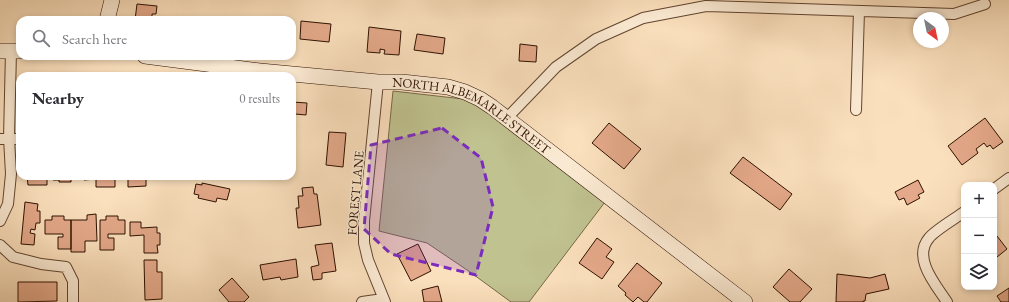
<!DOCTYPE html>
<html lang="en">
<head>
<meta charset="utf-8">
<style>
  body { margin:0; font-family:"EB Garamond",serif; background:#f2f2f3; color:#2b2b33 }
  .controls { position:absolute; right:12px; bottom:12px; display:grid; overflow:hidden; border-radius:8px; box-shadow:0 2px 6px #0003 }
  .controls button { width:36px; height:36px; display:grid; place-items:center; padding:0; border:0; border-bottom:1px solid #e1e1e2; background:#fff; color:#2b2b33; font:20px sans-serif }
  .compass { position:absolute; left:913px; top:12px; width:36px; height:36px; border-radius:50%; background:#fff; box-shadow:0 2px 6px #0003; rotate:147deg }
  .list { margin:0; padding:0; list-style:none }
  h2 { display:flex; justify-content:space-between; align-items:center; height:52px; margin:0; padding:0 16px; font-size:17px }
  h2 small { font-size:13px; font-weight:400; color:#7c7c81 }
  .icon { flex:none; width:22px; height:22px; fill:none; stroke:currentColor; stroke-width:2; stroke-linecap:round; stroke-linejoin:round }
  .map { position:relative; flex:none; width:1009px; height:302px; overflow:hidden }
  .search { position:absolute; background:#fff; box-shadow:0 2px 6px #0003; left:16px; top:16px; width:280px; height:44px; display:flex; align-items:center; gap:10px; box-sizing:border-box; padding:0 14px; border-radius:12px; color:#7c7c81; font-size:15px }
  .panel { position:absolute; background:#fff; box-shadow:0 2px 6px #0003; left:16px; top:72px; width:280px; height:108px; border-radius:12px }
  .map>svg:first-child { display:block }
  .green { fill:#c0c290; stroke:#776948 }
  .building { fill:#e4a98a; stroke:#2e1000 }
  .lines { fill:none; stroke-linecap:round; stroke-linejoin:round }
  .street-casing { stroke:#61442f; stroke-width:12 }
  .secondary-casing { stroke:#2e1000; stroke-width:16 }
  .street { stroke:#fcebd4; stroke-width:10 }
  .secondary { stroke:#fcebd4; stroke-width:15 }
  .marked { fill:#7b2cbf; fill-opacity:0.2; stroke:#7b2cbf; stroke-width:3; stroke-dasharray:8 5; stroke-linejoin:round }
  .labels { text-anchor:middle; stroke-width:3; stroke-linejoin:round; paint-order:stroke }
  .street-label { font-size:13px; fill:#2e1000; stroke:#fcebd4 }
</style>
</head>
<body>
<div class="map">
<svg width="1009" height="302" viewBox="0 0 1009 302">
  <rect width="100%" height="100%" fill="#fbe0bd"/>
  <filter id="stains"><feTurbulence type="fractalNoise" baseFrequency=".005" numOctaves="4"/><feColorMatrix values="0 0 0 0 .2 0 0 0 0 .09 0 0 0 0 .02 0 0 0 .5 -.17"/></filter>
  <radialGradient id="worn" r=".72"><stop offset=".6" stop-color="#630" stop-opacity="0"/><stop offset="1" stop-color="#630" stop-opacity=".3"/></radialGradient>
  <path class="green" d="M393 91 472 100 605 202 529 302H511L470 272 427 243 379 231Z"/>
  <path class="building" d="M137 4 157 6 156 14H152V20H135Z
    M301 21 331 24 329 42 300 39Z
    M369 27 401 31 399 55 384 54 385 50 380 49V53L367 52Z
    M417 34 445 38 443 54 414 50Z
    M520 44 537 46 536 62 519 61Z
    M292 102 307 103 306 115 295 114 294 119H292Z
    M985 118 1003 142 993 149 990 145 987 147 984 143 976 149 978 153 962 165 948 146Z
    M609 123 641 149 624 169 592 143Z
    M329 132 346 133 343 167 326 165Z
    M743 157 792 194 780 210 730 173Z
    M27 176H47V185H28Z
    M53 176H77V179H71V182H59V180H53Z
    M84 176H115V187H96V179L84 180Z
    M128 176H146V186L128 187Z
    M918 180 924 192 918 195 920 198 907 205 904 198 899 200 895 192Z
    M202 183 230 189 227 200 217 198 216 202 198 198 199 195 194 194 196 184 202 185Z
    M313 187 314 194H317L321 225 298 228 296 208H299L298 196H303L302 188Z
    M25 202 38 204 37 211H40V223H36L35 230 31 229 30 233 35 234 34 245 21 244Z
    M96 214 97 241H85V252H71V220H87V215Z
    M52 216H64V220H71V249H58V237H63V234H45V220H52Z
    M106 216H118V220H125V234H108V238H114V250H100V220H106Z
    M130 222H141V228L157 227V233H160V245H157L158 253H144V235L130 236Z
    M997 236 1007 249 997 257 994 254V238Z
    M597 238 612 249 606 257 614 262 602 279 579 263Z
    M332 243 336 271 322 273V279L313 280 311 267 319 265 315 245Z
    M418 244 431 271 411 281 397 254Z
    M296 259 298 277 281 280 280 277 263 280 260 265Z
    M144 260H157V272H162V299L145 300Z
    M637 263 662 283 647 302H644L638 297 633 302 625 295 626 293 618 286Z
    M789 269 812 289 800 302H790L773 287Z
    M837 274 870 278 885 274 889 289 866 294 865 301H863V302H836Z
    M232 278 249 297 244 302H229L219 290Z
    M18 282H57V301L18 302Z
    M438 286 442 302H424L422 290Z
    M1009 288V302H1001L997 296Z"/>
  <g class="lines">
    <g class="street-casing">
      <path id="street" d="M378 82 364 221V243L368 260 385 302
        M856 110 859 11
        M506 119 556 67 596 39 643 18 706 6 954 14 985 4
        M0 139H20
        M994 189 1009 178
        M0 221 8 204 11 174 9 138 11 51
        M0 245 13 257 41 264 66 267 73 281V302
        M362 302 383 299
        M947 302C936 285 912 258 929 238 934 231 956 218 964 212"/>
    </g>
    <g class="secondary-casing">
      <g id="secondary">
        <path d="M107 20 112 0"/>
        <path d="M0 51H20"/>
        <path id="s1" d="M145 56 260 71 378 82H402L448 87 465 92 480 99 492 107 745 302"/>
      </g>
    </g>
    <use href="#street" class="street"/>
    <use href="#secondary" class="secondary"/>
  </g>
  <path class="marked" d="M442 128 481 158 493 207 476 275 391 254 364 229 371 145Z"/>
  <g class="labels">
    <g class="street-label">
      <text dy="5" stroke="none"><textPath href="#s1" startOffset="337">NORTH ALBEMARLE STREET</textPath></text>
      <text transform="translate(355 193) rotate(-85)" y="5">FOREST LANE</text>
    </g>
  </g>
  <rect width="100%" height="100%" filter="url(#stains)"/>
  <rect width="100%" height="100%" fill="url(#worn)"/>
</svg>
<div class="controls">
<button>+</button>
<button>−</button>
<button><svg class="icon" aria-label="layers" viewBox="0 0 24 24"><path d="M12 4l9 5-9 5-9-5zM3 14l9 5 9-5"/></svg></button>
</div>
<svg class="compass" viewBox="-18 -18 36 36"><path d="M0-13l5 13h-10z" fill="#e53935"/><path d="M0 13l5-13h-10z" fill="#7c7c81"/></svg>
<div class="search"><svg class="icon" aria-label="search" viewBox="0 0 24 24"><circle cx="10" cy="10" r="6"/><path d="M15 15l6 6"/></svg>Search here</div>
<section class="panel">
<h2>Nearby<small>0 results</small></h2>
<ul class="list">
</ul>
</section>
</div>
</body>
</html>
